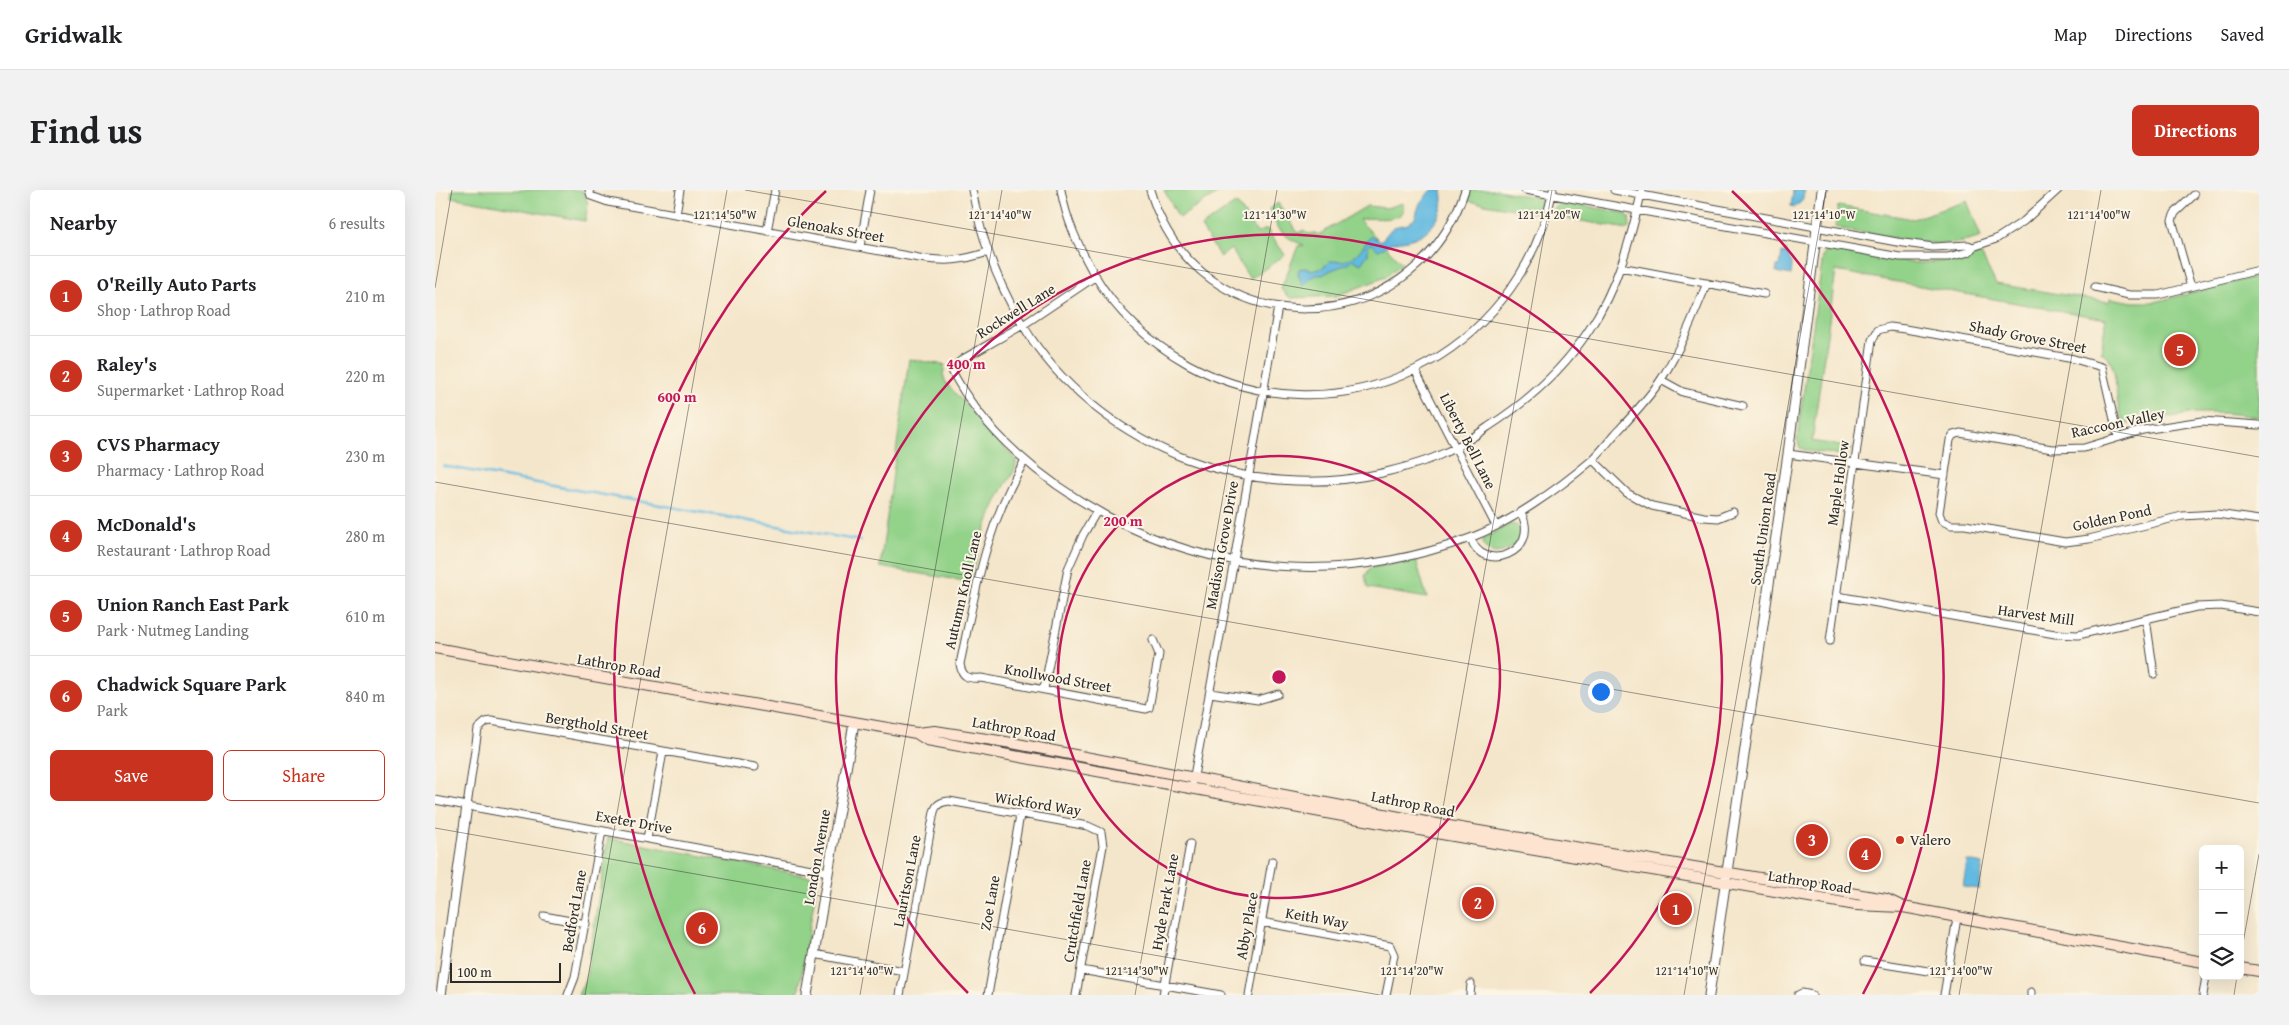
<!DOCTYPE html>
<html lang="en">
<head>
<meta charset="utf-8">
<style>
  body { margin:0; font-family:"Gentium Book Plus",serif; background:#f2f2f2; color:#202124 }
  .controls { position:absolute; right:15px; bottom:15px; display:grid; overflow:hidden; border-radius:8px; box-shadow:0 5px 20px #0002 }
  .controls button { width:45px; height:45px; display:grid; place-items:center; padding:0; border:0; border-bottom:1px solid #e0e0e0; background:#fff; color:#202124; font:25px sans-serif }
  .scale { position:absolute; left:15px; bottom:12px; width:111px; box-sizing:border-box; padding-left:5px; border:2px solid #2b2b2b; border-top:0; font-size:14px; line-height:18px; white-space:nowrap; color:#2b2b2b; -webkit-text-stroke:4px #fcf5e5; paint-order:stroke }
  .you { position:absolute; left:1165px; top:501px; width:18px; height:18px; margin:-12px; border:4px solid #fff; border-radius:50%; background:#1a73e8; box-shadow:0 0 0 8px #1a73e833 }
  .badge { display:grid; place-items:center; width:32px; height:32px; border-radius:50%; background:#c8321e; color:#fff; font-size:16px; font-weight:700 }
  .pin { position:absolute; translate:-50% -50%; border:2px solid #fff; box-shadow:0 1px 5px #0006 }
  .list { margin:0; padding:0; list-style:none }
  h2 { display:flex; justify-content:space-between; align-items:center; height:65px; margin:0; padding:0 20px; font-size:21px }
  h2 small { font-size:16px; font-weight:400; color:#757577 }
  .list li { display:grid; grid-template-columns:32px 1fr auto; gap:15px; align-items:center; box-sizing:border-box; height:80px; padding:0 20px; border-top:1px solid #e0e0e0 }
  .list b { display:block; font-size:19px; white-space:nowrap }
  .list p { margin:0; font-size:16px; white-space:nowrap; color:#757577 }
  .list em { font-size:16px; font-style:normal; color:#757577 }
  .actions { display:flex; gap:10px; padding:15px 20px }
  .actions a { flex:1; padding:11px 0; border:1px solid #c8321e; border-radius:8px; text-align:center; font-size:18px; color:#c8321e }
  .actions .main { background:#c8321e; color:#fff }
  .icon { flex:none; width:28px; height:28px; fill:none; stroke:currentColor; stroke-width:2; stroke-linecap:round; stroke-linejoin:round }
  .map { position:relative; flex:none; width:1824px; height:805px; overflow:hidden; border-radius:8px }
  header { display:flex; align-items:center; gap:30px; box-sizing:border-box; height:70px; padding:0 25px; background:#fff; border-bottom:1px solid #e0e0e0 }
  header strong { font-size:24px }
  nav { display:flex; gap:28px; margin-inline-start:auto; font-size:18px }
  .intro { display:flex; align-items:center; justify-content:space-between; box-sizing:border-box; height:120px; padding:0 30px }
  h1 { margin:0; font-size:35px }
  .button { padding:12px 22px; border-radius:8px; background:#c8321e; color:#fff; font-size:18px; font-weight:700 }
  main { display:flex; gap:30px; padding:0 30px }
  aside { flex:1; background:#fff; border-radius:8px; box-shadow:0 5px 20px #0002 }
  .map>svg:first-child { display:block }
  .green { fill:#92d289; stroke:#5e7e5a }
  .water { fill:#63bae0; stroke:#477286 }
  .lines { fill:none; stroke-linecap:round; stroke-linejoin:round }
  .stream { stroke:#63bae0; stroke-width:2.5 }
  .minor-casing { stroke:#494743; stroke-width:9 }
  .tertiary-casing { stroke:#494743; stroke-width:11 }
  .secondary-casing { stroke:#494743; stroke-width:12 }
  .minor { stroke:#fff; stroke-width:7 }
  .tertiary { stroke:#fff; stroke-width:9 }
  .secondary { stroke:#fde4d0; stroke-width:10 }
  .ticks { fill:none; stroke:#2b2b2b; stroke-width:1; stroke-opacity:0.45 }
  .ring { fill:none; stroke:#c2185b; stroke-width:2.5 }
  .poi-dot { fill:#c8321e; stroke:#fcf5e5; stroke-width:2 }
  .labels { text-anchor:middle; stroke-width:4; stroke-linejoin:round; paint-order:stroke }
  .street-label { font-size:15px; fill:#2b2b2b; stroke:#fcf5e5 }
  .poi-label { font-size:15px; fill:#2b2b2b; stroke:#fcf5e5; text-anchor:start }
  .ticks-label { font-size:12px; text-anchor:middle; fill:#2b2b2b; stroke:#fcf5e5; stroke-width:4; stroke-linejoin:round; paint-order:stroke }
  .centre { fill:#c2185b; stroke:#fcf5e5; stroke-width:2.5 }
  .ring-label { font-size:15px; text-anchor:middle; font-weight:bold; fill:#c2185b; stroke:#fcf5e5; stroke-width:4; stroke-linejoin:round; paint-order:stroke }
</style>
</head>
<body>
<header>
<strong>Gridwalk</strong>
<nav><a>Map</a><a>Directions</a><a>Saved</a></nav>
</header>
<div class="intro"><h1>Find us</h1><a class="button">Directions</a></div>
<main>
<aside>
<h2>Nearby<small>6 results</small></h2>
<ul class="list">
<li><span class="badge">1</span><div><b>O'Reilly Auto Parts</b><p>Shop · Lathrop Road</p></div><em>210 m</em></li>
<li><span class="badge">2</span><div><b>Raley's</b><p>Supermarket · Lathrop Road</p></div><em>220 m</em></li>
<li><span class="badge">3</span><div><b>CVS Pharmacy</b><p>Pharmacy · Lathrop Road</p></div><em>230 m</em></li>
<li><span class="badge">4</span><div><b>McDonald's</b><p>Restaurant · Lathrop Road</p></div><em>280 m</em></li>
<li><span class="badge">5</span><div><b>Union Ranch East Park</b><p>Park · Nutmeg Landing</p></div><em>610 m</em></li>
<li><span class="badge">6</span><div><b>Chadwick Square Park</b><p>Park</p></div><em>840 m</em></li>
</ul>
<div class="actions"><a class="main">Save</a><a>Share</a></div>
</aside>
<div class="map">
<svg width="1824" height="805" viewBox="0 0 1824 805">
  <rect width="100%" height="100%" fill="#fcf5e5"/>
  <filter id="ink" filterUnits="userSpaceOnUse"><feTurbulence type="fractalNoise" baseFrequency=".02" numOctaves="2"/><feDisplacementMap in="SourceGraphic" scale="10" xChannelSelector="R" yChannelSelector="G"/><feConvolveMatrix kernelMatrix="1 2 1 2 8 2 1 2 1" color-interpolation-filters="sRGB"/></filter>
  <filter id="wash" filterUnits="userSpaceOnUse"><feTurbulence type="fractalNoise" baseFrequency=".0096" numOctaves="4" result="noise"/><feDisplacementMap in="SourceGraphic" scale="20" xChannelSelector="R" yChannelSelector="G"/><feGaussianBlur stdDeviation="1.12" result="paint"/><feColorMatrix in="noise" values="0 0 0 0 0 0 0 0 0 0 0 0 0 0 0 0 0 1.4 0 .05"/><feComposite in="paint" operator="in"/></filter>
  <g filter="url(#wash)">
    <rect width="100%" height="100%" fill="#f4e6ca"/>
    <path class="green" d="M17 0H147L153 13 150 31 16 7Z
      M729 0H788L744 28Z
      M1036 0H1062L1104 8 1110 15 1107 24 1033 11 1034 3Z
      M1532 11 1546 47C1511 60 1477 51 1442 45 1428 43 1413 41 1400 37L1403 16 1478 29Z
      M1129 12 1189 23 1194 27 1195 36 1193 39 1118 26C1119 19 1120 13 1129 12Z
      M843 13 863 43 869 40 873 44 881 43 883 45 932 16 951 18 968 13V22C957 34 938 25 924 30L967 73 951 87 901 106 855 108 846 99 863 56 869 55C850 49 841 38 834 19Z
      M800 14 803 15 822 43 832 39 850 65 815 89 796 59 785 67 766 37Z
      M1397 59 1483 73 1514 71 1546 64 1561 94 1674 112 1675 108 1698 112H1720L1824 86V227L1790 223H1760L1693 234C1674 223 1689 172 1666 162L1671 129 1401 81 1377 251 1416 258 1414 262 1407 265 1373 261 1365 258 1362 249 1388 66 1392 61Z
      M474 169 510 175 508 185 511 193 581 270C582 281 573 290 568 299 552 328 543 360 536 392L445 377Z
      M1075 334 1081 335C1100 349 1056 377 1048 354L1049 348Z
      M981 370 992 408 933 398 930 386 935 378Z
      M173 648 383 688 363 805H143L151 788Z"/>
    <path class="water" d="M996 0H1007C1012 22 997 43 976 49 970 51 963 51 957 53 952 55 948 59 943 60L937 54 933 56V64L926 74 918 70C909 78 898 77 888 85 878 83 875 90 868 96L863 84 864 79C871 76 877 82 885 79 889 77 892 73 896 71 919 73 923 63 936 46L946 51 958 37 973 34 980 28 985 13Z
      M1357 0H1370L1367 11 1359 18 1356 16 1358 2Z
      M1351 60 1357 75 1356 85 1341 82 1342 76H1345L1347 63 1350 64Z
      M1532 671 1548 674 1544 699 1528 697Z"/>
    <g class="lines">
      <path class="stream" d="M8 276 426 351"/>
    </g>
  </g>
  <g filter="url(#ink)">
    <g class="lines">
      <g class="minor-casing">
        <path id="minor" d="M154 0 156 6 173 12 484 68C512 72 526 71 553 62
          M537 0C547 53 566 103 596 148 672 260 816 313 947 283 967 278 989 273 1007 264 1023 257 1039 247 1053 237 1092 212 1128 180 1154 140 1182 98 1196 49 1207 0
          M626 0C631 30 644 57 659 84 682 123 714 152 753 174 904 256 1084 166 1118 0
          M715 0C761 159 978 158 1030 0
          M1090 0 1465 67H1513L1534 62 1538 57 1561 49 1589 31 1623 0
          M1179 0 1462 52 1498 57 1533 55 1538 57
          M241 24 245 0
          M332 41 340 0
          M425 57 435 0
          M1185 77 1329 104
          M661 86 588 135 528 169 516 179C548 242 609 292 670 325 784 387 913 393 1035 348 1075 333 1123 299 1156 271 1165 263 1173 252 1181 243 1197 226 1215 207 1227 188 1246 158 1259 125 1272 93
          M1660 97 1694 105H1723L1824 80
          M1756 97 1737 30 1740 23 1759 5
          M980 180 1061 336
          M1226 190 1248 202 1308 216
          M1824 235 1767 231 1708 240 1649 258 1617 259 1525 243 1518 245 1515 250 1504 323 1507 331 1516 335H1530L1630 352 1654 349 1747 326 1782 324 1824 330
          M1353 264 1510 285
          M590 270C550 338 541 399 525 474 527 488 534 489 546 488L711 519 714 518 724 464 718 450
          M1158 270 1192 303 1217 316 1269 327 1283 328 1298 322
          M1036 348C1046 385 1107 363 1086 323
          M1402 406 1620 444 1643 445 1761 417 1786 416 1824 422
          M1711 429 1719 484
          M1395 451 1437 150 1443 140 1455 137 1470 139 1639 169 1667 177 1683 247
          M609 499 633 379 648 345 662 321
          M775 503 823 510 843 504
          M758 591 799 371 843 117
          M0 610 393 682
          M32 616 43 539 51 532 56 531 320 577
          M212 649 228 562
          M109 726 151 734
          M827 732 955 756 959 765 951 805
          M379 764 469 781
          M1430 771 1512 784
          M646 780 786 805
          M133 805 140 787 167 641
          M465 805 499 622C501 614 506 612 514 611L653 636 666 642 668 656 641 805
          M553 805 585 625
          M728 805 755 654
          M814 805 837 671
          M1035 805 1036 794
          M1363 805 1367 803 1377 805
          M1509 805 1522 728
          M1596 805V802
          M1768 805 1771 786"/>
      </g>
      <g class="tertiary-casing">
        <path id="tertiary" d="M6 805 32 616
          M372 805 419 533
          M1274 805 1353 264 1387 0"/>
      </g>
      <g class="secondary-casing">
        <path id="secondary" d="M0 458 481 543 500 541 577 553 996 633 1451 709 1468 717
          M481 543 492 550 1001 643 1421 715 1468 717 1768 772
          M1805 778 1824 781"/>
      </g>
      <use href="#minor" class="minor"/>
      <use href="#tertiary" class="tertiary"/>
      <use href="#secondary" class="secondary"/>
    </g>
  </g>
  <path class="ticks" d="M310 0 1824 267M0 98 17 0M0 292 1824 613M0 638 945 805M1805 770 1824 664M150 805 292 0M425 805 567 0M700 805 842 0M975 805 1117 0M1249 805 1391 0M1524 805 1666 0M1799 805 1802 786"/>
  <g class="ring">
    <circle cx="844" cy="487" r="221"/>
    <path d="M533 803A443 443 0 1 1 1155 803"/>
    <path d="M260 804A664 664 0 0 1 391 1M1297 1A664 664 0 0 1 1428 804"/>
  </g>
  <circle class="poi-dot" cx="1465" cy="650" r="5"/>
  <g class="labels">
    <g class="street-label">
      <text transform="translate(401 39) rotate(10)" y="5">Glenoaks Street</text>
      <text transform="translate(581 121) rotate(-32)" y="5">Rockwell Lane</text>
      <text transform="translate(1593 147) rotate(11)" y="5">Shady Grove Street</text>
      <text transform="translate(1683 233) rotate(-12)" y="5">Raccoon Valley</text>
      <text transform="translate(1033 251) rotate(63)" y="5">Liberty Bell Lane</text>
      <text transform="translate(1403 293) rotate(-82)" y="5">Maple Hollow</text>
      <text transform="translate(1677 328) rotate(-12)" y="5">Golden Pond</text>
      <text transform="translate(1328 339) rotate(-82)" y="5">South Union Road</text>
      <text transform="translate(787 355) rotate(-80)" y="5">Madison Grove Drive</text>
      <text transform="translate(528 400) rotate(-77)" y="5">Autumn Knoll Lane</text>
      <text transform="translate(1601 425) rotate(8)" y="5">Harvest Mill</text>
      <text transform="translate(184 476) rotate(10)" y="5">Lathrop Road</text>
      <text transform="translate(623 488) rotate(10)" y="5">Knollwood Street</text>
      <text transform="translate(162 536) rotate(10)" y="5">Bergthold Street</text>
      <text transform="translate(579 539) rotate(10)" y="5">Lathrop Road</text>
      <text transform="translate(603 614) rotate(9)" y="5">Wickford Way</text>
      <text transform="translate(978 614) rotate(11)" y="5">Lathrop Road</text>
      <text transform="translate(199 632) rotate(10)" y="5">Exeter Drive</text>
      <text transform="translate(382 667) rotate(-80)" y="5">London Avenue</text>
      <text transform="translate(472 691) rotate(-79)" y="5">Lauritson Lane</text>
      <text transform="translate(1375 692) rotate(9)" y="5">Lathrop Road</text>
      <text transform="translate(730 712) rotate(-80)" y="5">Hyde Park Lane</text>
      <text transform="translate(555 713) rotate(-80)" y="5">Zoe Lane</text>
      <text transform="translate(139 721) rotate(-80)" y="5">Bedford Lane</text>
      <text transform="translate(642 721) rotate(-80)" y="5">Crutchfield Lane</text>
      <text transform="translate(882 728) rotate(10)" y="5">Keith Way</text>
      <text transform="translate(812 736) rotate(-80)" y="5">Abby Place</text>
    </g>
    <g class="poi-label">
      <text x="1475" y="655">Valero</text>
    </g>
  </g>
  <g class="ticks-label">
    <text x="290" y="29">121°14'50"W</text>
    <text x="565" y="29">121°14'40"W</text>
    <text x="840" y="29">121°14'30"W</text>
    <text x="1114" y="29">121°14'20"W</text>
    <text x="1389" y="29">121°14'10"W</text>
    <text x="1664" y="29">121°14'00"W</text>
    <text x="427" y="785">121°14'40"W</text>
    <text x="702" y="785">121°14'30"W</text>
    <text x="977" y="785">121°14'20"W</text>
    <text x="1252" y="785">121°14'10"W</text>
    <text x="1526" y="785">121°14'00"W</text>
  </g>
  <circle cx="844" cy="487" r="8" class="centre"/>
  <g class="ring-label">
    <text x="531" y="179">400 m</text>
    <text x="242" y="212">600 m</text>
    <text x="688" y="336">200 m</text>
  </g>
</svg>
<div class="controls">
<button>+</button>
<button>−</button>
<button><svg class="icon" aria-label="layers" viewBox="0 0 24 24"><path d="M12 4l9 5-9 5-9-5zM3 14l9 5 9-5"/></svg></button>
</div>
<div class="scale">100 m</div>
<div class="you"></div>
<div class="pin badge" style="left:1241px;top:719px">1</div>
<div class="pin badge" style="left:1043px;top:713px">2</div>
<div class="pin badge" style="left:1377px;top:650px">3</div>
<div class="pin badge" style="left:1430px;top:664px">4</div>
<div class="pin badge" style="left:1745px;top:160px">5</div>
<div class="pin badge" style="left:267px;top:738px">6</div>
</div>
</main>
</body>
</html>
